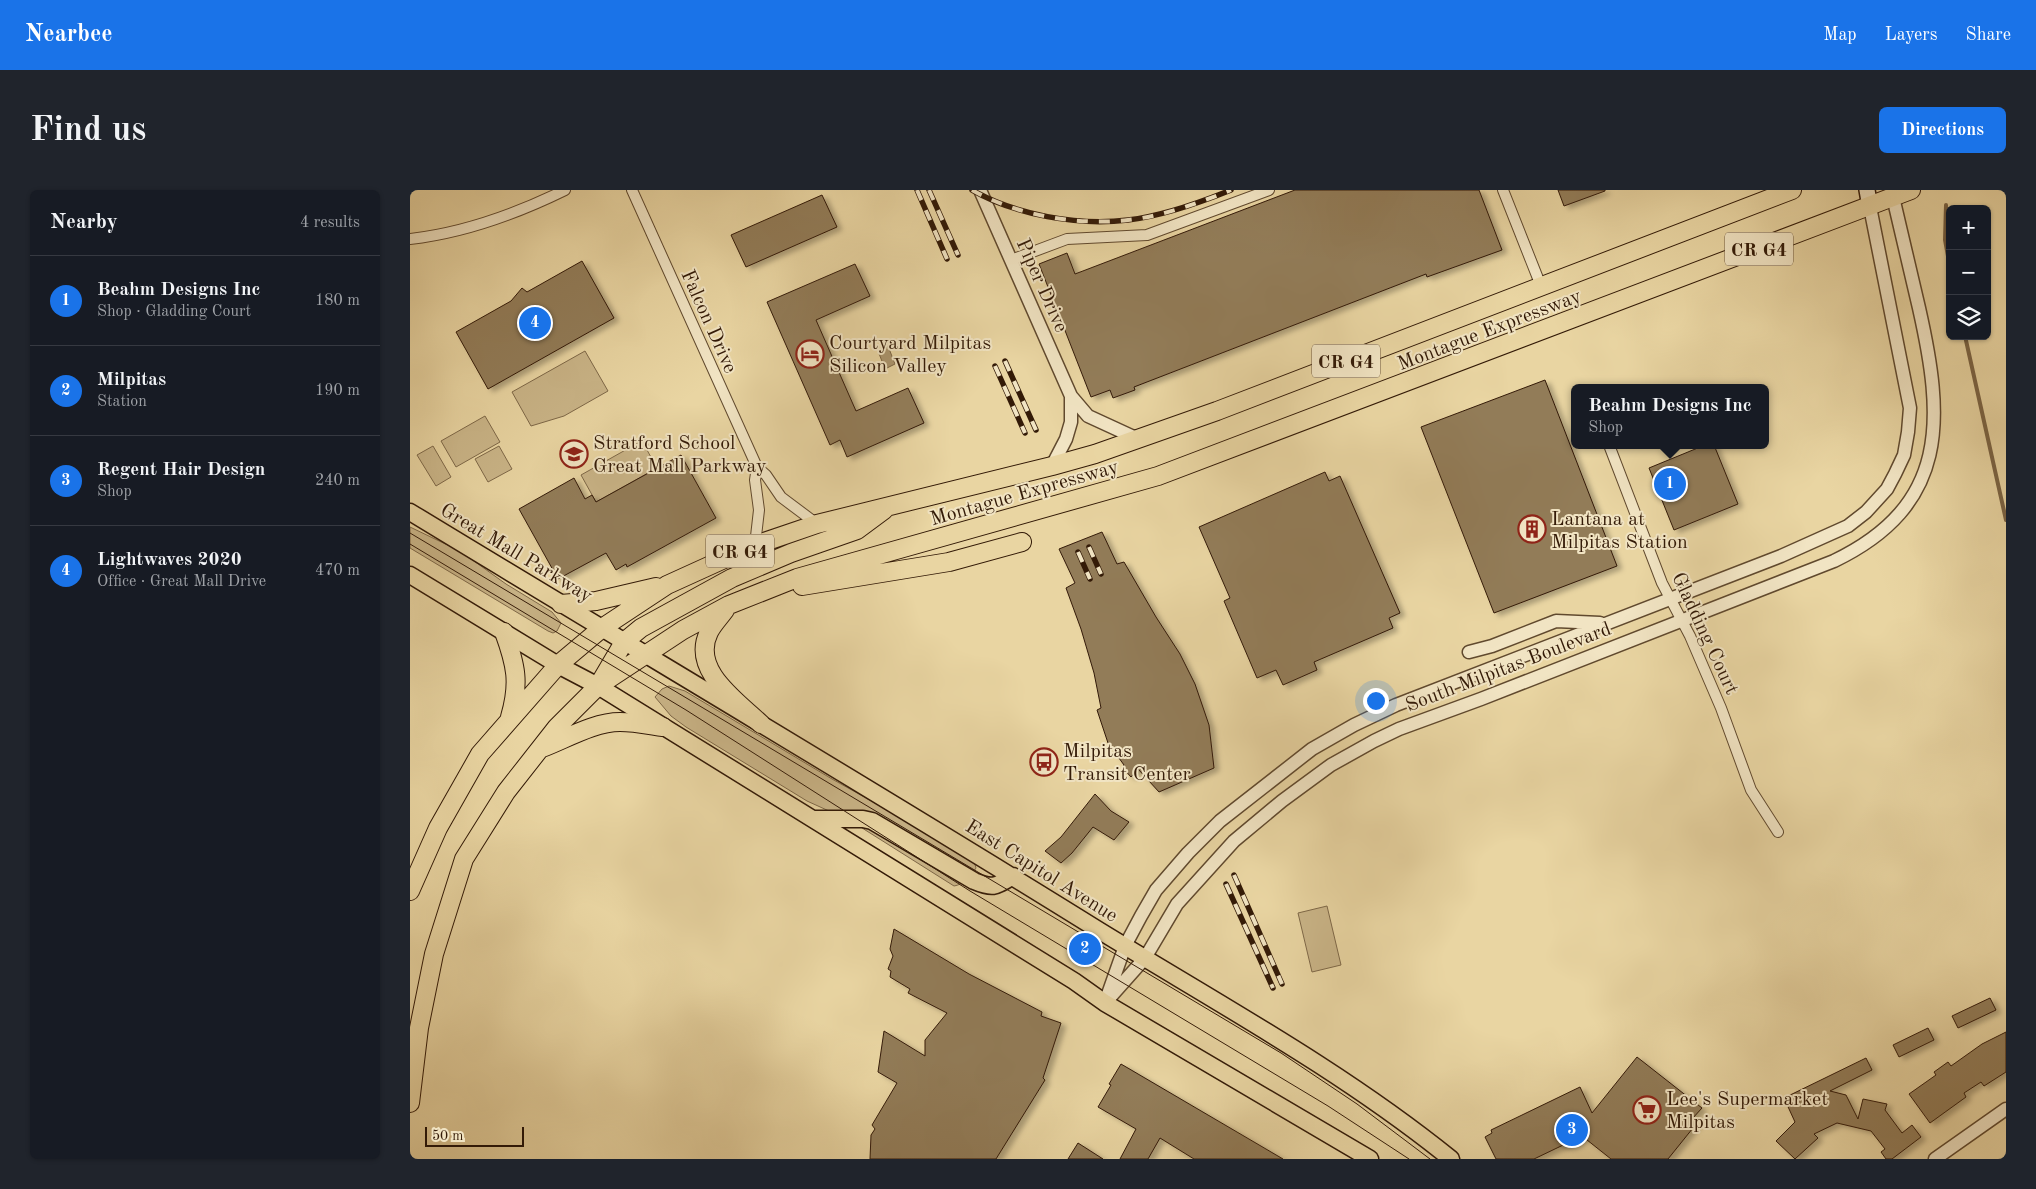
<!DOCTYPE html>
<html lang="en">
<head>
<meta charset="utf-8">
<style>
  body { margin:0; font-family:"Old Standard TT",serif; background:#20242c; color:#f1f3f6 }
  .controls { position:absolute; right:15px; top:15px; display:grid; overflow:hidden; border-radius:8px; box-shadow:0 1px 4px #0004 }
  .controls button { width:45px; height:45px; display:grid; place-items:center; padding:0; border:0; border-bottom:1px solid #363941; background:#171b24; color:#f1f3f6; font:25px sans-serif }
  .scale { position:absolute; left:15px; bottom:12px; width:99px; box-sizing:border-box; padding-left:5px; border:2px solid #331a07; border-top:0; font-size:14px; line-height:18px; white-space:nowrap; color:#331a07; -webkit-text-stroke:4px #f1e4c3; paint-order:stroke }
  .you { position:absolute; left:965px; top:510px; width:18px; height:18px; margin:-12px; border:4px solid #fff; border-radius:50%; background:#1a73e8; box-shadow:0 0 0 8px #1a73e833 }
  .badge { display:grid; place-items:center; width:32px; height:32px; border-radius:50%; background:#1a73e8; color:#fff; font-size:16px; font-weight:700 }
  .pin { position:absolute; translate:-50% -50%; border:2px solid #fff; box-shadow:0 1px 5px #0006 }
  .popup { position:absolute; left:1161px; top:194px; width:198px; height:65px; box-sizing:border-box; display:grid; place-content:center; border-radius:8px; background:#171b24; filter:drop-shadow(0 1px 4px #0005); font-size:16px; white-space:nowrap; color:#9ea1a6 }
  .popup b { font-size:19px; color:#f1f3f6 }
  .popup::after { content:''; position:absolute; left:50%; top:100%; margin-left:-10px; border:10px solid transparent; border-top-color:#171b24 }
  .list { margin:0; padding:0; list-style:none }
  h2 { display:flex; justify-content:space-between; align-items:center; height:65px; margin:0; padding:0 20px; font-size:21px }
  h2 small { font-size:16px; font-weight:400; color:#9ea1a6 }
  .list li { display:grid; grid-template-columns:32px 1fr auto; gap:15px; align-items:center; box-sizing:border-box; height:90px; padding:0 20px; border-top:1px solid #363941 }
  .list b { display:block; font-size:19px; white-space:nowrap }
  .list p { margin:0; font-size:16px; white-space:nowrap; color:#9ea1a6 }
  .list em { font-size:16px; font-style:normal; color:#9ea1a6 }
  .icon { flex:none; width:28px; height:28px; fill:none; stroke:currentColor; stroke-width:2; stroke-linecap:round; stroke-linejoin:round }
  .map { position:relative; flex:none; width:1596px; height:969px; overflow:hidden; border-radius:8px }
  header { display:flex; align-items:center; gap:30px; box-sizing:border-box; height:70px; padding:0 25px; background:#1a73e8; color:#fff }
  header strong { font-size:24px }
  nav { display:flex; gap:28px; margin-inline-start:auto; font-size:18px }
  .intro { display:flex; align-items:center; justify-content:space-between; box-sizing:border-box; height:120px; padding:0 30px }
  h1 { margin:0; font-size:35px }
  .button { padding:12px 22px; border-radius:8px; background:#1a73e8; color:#fff; font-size:18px; font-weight:700 }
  main { display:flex; gap:30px; padding:0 30px }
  aside { flex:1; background:#171b24; border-radius:8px; box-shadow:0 1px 4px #0004 }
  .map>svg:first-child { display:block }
  .green { fill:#cab588; stroke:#7e6848 }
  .water { fill:#ab956d; stroke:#7b6444 }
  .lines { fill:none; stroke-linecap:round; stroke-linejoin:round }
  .stream { stroke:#7b6444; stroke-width:4 }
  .building { fill:#927b58; stroke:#331a07; filter:url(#shadow) }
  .minor-casing { stroke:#60492e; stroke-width:12 }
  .tertiary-casing { stroke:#60492e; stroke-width:15 }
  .secondary-casing { stroke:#331a07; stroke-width:18 }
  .primary-casing { stroke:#331a07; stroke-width:19 }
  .trunk-casing { stroke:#331a07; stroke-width:20 }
  .minor { stroke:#f1e4c3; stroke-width:10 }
  .tertiary { stroke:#f1e4c3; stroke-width:12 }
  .secondary { stroke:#f1e4c3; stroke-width:15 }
  .primary { stroke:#e9d5a2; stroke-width:16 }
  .trunk { stroke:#e9d5a2; stroke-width:18 }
  .tram { stroke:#331a07; stroke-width:1 }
  .rail-casing { stroke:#331a07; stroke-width:5.5 }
  .rail { stroke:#f1e4c3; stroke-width:4; stroke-dasharray:11; stroke-linecap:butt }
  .labels { text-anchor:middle; stroke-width:4; stroke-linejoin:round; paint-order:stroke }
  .shield { fill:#f1e4c3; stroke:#6c573f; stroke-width:1 }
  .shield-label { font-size:19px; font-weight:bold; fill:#331a07 }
  .street-label { font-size:20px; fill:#331a07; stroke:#f1e4c3 }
  .poi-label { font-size:20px; fill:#331a07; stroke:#f1e4c3; text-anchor:start }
</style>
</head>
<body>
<header>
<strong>Nearbee</strong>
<nav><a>Map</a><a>Layers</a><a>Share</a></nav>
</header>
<div class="intro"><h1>Find us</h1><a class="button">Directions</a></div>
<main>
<aside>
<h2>Nearby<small>4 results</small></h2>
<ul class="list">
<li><span class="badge">1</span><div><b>Beahm Designs Inc</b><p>Shop · Gladding Court</p></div><em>180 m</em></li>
<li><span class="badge">2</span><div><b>Milpitas</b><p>Station</p></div><em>190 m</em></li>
<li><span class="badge">3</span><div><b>Regent Hair Design</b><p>Shop</p></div><em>240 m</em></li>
<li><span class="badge">4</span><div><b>Lightwaves 2020</b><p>Office · Great Mall Drive</p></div><em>470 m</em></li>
</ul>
</aside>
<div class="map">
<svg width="1596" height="969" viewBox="0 0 1596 969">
  <defs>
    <filter id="shadow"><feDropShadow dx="5" dy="3" stdDeviation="2.5" flood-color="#0004"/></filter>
  </defs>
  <rect width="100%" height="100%" fill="#e9d5a2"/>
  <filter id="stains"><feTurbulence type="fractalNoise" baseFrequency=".004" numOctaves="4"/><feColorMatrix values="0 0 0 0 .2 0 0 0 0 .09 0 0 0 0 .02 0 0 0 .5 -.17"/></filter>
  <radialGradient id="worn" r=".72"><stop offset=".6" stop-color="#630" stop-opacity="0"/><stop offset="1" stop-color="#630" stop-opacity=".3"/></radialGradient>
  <path class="green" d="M175 161 198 201 154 226 121 236 102 202Z
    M75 226 90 252 46 277 31 251Z
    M235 249 240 257 237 260 247 278 186 312 171 285Z
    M23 256 41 287 26 296 7 265Z
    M89 256 102 279 78 292 65 269Z
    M0 337 50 361 96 394 142 422 151 433 147 441 143 443 138 441 0 358Z
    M259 496 275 501 422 589 553 662 564 671 566 678C562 685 553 695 544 696L441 631 397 611 276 537 261 526 245 507 252 499Z
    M917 716 931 775 902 782 888 723Z"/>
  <path class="water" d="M478 156 485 174 475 179 468 161Z"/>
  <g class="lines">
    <path class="stream" d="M1536 15 1535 50 1540 77
      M1555 146 1596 330"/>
  </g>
  <path class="building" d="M885 0H1069L1092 60 1017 87 1016 84 724 197 725 200 703 208 700 200 681 207 629 74 657 63 665 84Z
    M1148 0H1195V1L1154 16Z
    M412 5 427 37 336 77 321 45Z
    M172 71 204 128 78 199 46 142 101 111 112 98 117 102Z
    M445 74 460 106 406 130 446 221 498 198 514 233 437 267 430 250 420 255 357 112Z
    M1135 190 1207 376 1084 423 1011 237Z
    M1295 255H1304L1328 314 1264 340 1239 278Z
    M271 265 306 328 217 377 216 374 206 380 196 363 148 389 109 319 164 288 175 309 182 305 186 312Z
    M915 282 919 291 930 286 990 423 979 428 983 438 904 472 907 480 873 495 866 480 847 488 814 411 820 408 789 337Z
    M692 342 707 374 714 372 746 427 770 464 785 494 799 535 804 578 749 602 728 579 721 587 712 577 714 575 698 553 687 520 691 518 684 483 671 439 656 398 665 393 649 359Z
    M685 604 701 621 719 632 704 650 683 637 662 663 651 673 635 661 651 647Z
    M484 739 559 784 632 822 631 826 651 833 633 888 635 890 586 969H460L461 945 465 939 462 935 487 893 468 882 474 841 515 866V850L537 823 498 803 500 799 480 787 481 781 478 779 483 766 480 759Z
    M1580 808 1586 820 1548 838 1542 826Z
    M1518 838 1524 850 1489 867 1483 855Z
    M1596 842V882L1574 896 1571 892 1554 903 1556 907 1520 933 1499 904 1526 885 1524 882 1538 872 1541 876 1572 854Z
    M1227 867 1292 918 1282 929 1287 933 1258 969H1201L1172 946 1124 969H1086L1075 947 1082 943 1081 940 1170 897 1182 923Z
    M1456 868 1462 880 1420 901 1436 905 1448 929 1453 909 1477 914 1475 920 1492 943 1502 935 1511 947 1482 969H1476L1471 962 1475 959 1461 941 1427 933 1404 944 1408 948 1385 969 1366 951 1385 932 1374 908Z
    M711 874 873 969H784L750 948 738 969H710L726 939 688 917 701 895 699 894Z
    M668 953 693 969H658Z"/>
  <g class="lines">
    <g class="minor-casing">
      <path id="minor" d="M222 0 347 277 356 285 371 307 407 334
        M1093 0 1131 96
        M0 49C54 43 106 24 155 0
        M601 70 657 49 737 45 859 0
        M1199 255 1252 393 1280 446 1311 518 1341 600 1368 642
        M345 355 349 320 345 290 347 277"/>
    </g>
    <g class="tertiary-casing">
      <path id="tertiary" d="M570 0 661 206 678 226 728 249
        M642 276 656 249 661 232V206
        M1059 462 1082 456 1146 431 1190 433
        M697 807 715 756 731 726 746 700 778 663 810 631 902 559 944 535 986 515 1371 366 1438 336 1456 322 1477 299 1485 284 1494 265 1498 242 1500 218 1460 17
        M695 813 735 768 767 714 824 651 872 611 921 575 964 551 989 539 1071 509 1424 371C1540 315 1534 229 1509 118 1500 81 1492 44 1483 7
        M1525 969 1596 919"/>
    </g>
    <g class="secondary-casing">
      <path id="secondary" d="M1457 0 1460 17"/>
    </g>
    <g class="primary-casing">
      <path id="primary" d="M0 322C230 462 462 599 690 741 809 814 932 881 1041 969
        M0 385 148 475 188 496 664 791 695 813 960 969
        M403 629H453L462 631 564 691C583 699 585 697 603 686"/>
    </g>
    <g class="trunk-casing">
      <path id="trunk" d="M392 396 539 372 612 352
        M151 414 186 411 246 397
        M315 420C310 427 303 434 299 442 280 480 327 511 351 534
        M94 442C106 475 110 493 100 527
        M191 491 214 452 231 438 322 388 381 363 447 340 474 320
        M132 558C156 549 184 532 210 532 224 532 239 535 253 537
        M0 701 28 638 70 564 148 475 192 438 257 395 345 355 407 334 642 276 685 264 807 221 1382 0
        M0 913 9 838 24 764 54 669 96 602 147 537 188 496 273 440 319 415 387 388 748 286 1501 0"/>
    </g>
    <use href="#minor" class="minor"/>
    <use href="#tertiary" class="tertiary"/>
    <use href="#secondary" class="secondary"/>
    <use href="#primary" class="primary"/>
    <use href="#trunk" class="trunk"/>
    <path class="tram" d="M0 343 871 863 947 914 1020 969
      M0 354 276 520 560 701 918 916 999 969"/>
    <g class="rail-casing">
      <path id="rail" d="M507 0 537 69
        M519 0 548 65
        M562 0C606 25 667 36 718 30 753 26 789 13 821 0
        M595 171 626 240
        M585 176 615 243
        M679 357 691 384
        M668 362 680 389
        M824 685 872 794
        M816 694 863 798"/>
    </g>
    <use href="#rail" class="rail"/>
  </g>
  <defs>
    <g id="hotel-ring" transform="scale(1.4375)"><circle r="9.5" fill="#f1e4c3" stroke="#8f2418" stroke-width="1.5"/><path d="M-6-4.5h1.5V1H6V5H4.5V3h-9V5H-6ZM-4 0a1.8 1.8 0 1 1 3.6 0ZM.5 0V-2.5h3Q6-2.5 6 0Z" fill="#8f2418"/></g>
    <g id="school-ring" transform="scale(1.4375)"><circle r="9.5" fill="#f1e4c3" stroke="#8f2418" stroke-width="1.5"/><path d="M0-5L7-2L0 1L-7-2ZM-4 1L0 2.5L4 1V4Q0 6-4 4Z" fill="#8f2418"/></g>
    <g id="building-ring" transform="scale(1.4375)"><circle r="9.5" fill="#f1e4c3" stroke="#8f2418" stroke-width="1.5"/><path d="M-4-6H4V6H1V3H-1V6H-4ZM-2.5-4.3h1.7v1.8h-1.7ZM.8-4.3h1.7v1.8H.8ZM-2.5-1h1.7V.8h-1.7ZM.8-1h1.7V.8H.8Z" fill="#8f2418"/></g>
    <g id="bus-ring" transform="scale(1.4375)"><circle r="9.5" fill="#f1e4c3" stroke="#8f2418" stroke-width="1.5"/><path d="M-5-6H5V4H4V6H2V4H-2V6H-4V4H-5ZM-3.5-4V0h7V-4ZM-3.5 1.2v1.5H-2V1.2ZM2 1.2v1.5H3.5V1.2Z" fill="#8f2418"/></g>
    <g id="supermarket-ring" transform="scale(1.4375)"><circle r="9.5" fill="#f1e4c3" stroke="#8f2418" stroke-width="1.5"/><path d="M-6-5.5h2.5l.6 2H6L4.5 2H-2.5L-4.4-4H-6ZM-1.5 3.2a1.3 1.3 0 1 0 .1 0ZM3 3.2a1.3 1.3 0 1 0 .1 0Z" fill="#8f2418"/></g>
  </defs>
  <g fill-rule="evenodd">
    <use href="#hotel-ring" x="400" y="164"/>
    <use href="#school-ring" x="164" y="264"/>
    <use href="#building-ring" x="1122" y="339"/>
    <use href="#bus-ring" x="634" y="572"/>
    <use href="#supermarket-ring" x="1237" y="920"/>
  </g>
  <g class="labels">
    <g class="shield">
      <rect x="1315" y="42.5" width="68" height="33" rx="4"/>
      <rect x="902" y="154.5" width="68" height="33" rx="4"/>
      <rect x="296" y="344.5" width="68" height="33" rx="4"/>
    </g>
    <g class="shield-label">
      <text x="1349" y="66">CR G4</text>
      <text x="936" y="178">CR G4</text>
      <text x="330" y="368">CR G4</text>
    </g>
    <g class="street-label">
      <text transform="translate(633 95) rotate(66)" y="7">Piper Drive</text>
      <text transform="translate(300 131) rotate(66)" y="7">Falcon Drive</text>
      <text transform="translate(1079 139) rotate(-21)" y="7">Montague Expressway</text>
      <text transform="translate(614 302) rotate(-16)" y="7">Montague Expressway</text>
      <text transform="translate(107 362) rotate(31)" y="7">Great Mall Parkway</text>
      <text transform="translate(1296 443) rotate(65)" y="7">Gladding Court</text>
      <text transform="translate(1098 476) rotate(-21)" y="7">South Milpitas Boulevard</text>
      <text transform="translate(632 680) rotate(32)" y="7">East Capitol Avenue</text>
    </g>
    <g class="poi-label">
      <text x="419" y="159">Courtyard Milpitas<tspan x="419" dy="23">Silicon Valley</tspan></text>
      <text x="183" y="259">Stratford School<tspan x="183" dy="23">Great Mall Parkway</tspan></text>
      <text x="1141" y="335">Lantana at<tspan x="1141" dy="23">Milpitas Station</tspan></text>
      <text x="653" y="567">Milpitas<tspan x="653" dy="23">Transit Center</tspan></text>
      <text x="1256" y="915">Lee's Supermarket<tspan x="1256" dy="23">Milpitas</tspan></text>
    </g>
  </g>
  <rect width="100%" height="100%" filter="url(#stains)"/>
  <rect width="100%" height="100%" fill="url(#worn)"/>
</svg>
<div class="controls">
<button>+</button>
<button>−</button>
<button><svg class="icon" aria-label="layers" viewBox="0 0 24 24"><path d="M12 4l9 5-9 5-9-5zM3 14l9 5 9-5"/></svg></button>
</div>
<div class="scale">50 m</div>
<div class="you"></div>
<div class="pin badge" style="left:1260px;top:294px">1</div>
<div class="popup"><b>Beahm Designs Inc</b>Shop</div>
<div class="pin badge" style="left:675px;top:759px">2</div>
<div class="pin badge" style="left:1162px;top:940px">3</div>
<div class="pin badge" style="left:125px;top:133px">4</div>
</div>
</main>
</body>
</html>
